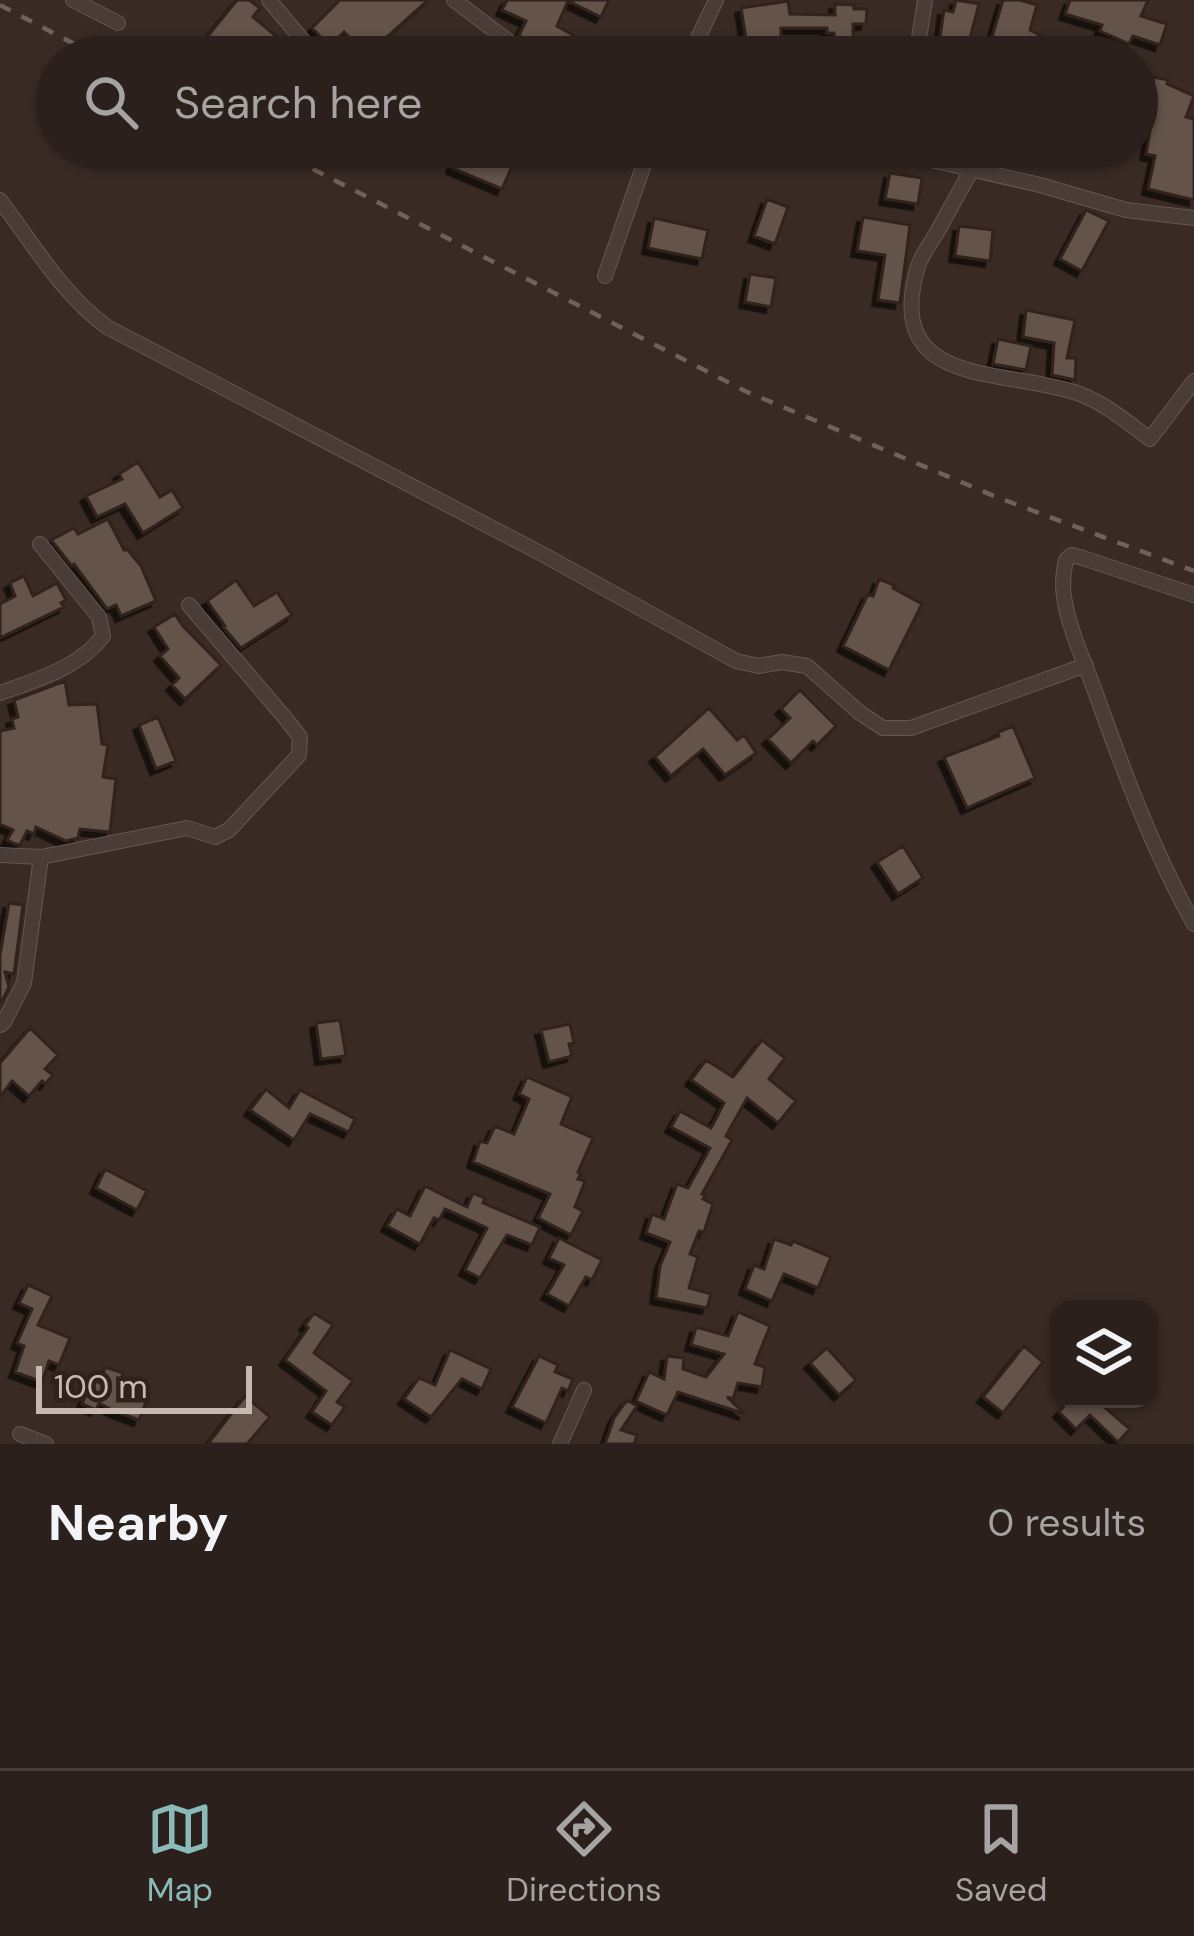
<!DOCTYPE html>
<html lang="en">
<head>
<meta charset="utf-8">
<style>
  body { margin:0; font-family:"DM Sans",sans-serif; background:#332824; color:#f1f3f6 }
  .controls { position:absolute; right:36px; bottom:36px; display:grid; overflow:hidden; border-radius:24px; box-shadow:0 3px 9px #0004 }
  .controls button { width:108px; height:108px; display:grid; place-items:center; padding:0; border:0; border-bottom:3px solid #473e3a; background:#2b201b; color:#f1f3f6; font:60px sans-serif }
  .scale { position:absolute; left:36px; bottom:30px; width:216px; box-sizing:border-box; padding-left:12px; border:6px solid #c6b9b2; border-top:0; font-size:33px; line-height:42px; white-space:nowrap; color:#c6b9b2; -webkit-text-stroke:9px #2f221c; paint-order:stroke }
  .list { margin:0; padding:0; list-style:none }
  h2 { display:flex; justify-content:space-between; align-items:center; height:156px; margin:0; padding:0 48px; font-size:51px }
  h2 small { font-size:39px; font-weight:400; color:#a6a3a3 }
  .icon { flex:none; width:66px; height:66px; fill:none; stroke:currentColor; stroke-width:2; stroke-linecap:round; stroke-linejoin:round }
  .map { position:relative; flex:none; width:1194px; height:1444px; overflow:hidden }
  .search { position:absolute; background:#2b201b; box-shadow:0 3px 9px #0004; left:36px; right:36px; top:36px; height:132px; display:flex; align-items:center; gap:30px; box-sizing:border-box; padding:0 42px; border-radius:66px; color:#a6a3a3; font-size:45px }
  .sheet { height:324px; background:#2b201b }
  nav { display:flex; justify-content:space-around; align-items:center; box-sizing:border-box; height:168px; border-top:3px solid #473e3a; background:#2b201b; font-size:33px; color:#a6a3a3 }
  nav a { display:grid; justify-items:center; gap:6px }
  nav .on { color:#8bbbb9 }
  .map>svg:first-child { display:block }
  .building { fill:#63524a; stroke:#31241e; stroke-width:3; filter:url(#shadow) }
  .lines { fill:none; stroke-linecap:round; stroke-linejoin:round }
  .minor-casing { stroke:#655852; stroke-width:16 }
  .minor { stroke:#4a3d37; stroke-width:14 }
  .rail { stroke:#716159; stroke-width:4.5; stroke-dasharray:12 12; stroke-linecap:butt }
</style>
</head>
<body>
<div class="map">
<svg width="1194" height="1444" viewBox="0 0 1194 1444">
  <defs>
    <filter id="shadow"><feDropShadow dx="-5.5" dy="5.5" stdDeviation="0" flood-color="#0009"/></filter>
  </defs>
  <rect width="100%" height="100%" fill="#392a24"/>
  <path class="building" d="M237 0H249L260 8 253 17 275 35 257 57H240L228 47 221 57 203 42Z
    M340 0H428L387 37 404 57H367L344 32 330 46 312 28Z
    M507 0H609L601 17 568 1 557 26 573 35 563 54 546 45 542 53 519 35 526 21 502 10Z
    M956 0 979 4 967 50 959 49 957 57H937L944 10 953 12Z
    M1003 0H1020L1037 5 1030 30 1052 42 1044 57H1022L991 40Z
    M1070 0H1148L1141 16 1167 24 1160 45 1133 36 1129 44 1100 31 1102 25 1065 14Z
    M788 1 790 14 835 15V4L854 5V9H867L866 24H853V44L834 43V33H827V28H781V57H728V44L747 45 741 8Z
    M1154 77 1168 80 1167 84 1194 96 1186 117 1194 119V200L1148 189 1155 156 1146 154 1156 94 1151 93Z
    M460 147H493L516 157 502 189 452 168Z
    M890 173 922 178 918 204 885 199Z
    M767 199 788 207 775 244 754 236Z
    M1086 210 1109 221 1082 271 1060 259Z
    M863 217 910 225 900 303 878 300 885 255 857 251Z
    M654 218 708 230 702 259 648 248Z
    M959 226 993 230 990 261 955 256Z
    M750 274 776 278 771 307 745 302Z
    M1026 310 1075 320 1067 358H1076L1075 380 1052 375 1054 343 1023 337Z
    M998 339 1031 346 1026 370 993 364Z
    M138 462 160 497 172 490 183 508 143 533 125 504 97 517 86 496 122 479 119 474Z
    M108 519 124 550H128L141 566 156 601 121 616 116 605 107 609 74 564 72 566 51 540 74 528 78 534Z
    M24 576 33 596 57 583 66 600 61 603 64 607 0 638V604L15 596 10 583Z
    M879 579 894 585 893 588 922 604 889 670 843 646 868 594 873 596Z
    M236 580 254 606 277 592 292 615 241 648 223 627 225 626 207 601Z
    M175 614 183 626 221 665 185 699 172 685 179 678 160 656 168 649 154 627Z
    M65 681 69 705 97 704 102 744 108 745 103 777 116 779 110 832 80 829 78 838 66 841 36 827 34 834 27 831 20 845 15 844 7 840 13 830 0 824V731L14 728 12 719 18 717 14 700Z
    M800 690 836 726 817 745 813 741 791 763 768 739 790 718 781 709Z
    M709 708 737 740 744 735 756 753 725 775 703 749 671 776 655 757Z
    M158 717 176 761 156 769 139 725Z
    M1013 726 1035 778 967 808 944 757 999 736 998 732Z
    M903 846 923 878 898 894 877 862Z
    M9 903 23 905 14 974 5 972 9 987 3 999 0 1000V955Z
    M340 1020 346 1056 321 1059 316 1023Z
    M570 1024 574 1043 569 1044 572 1056 549 1062 541 1030Z
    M30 1028 58 1055 45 1069 53 1075 45 1084 42 1081 29 1096 12 1081 0 1097V1063Z
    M762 1040 785 1058 769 1079 796 1101 778 1123 747 1098 726 1136 732 1140 702 1194 706 1195 703 1199 713 1204 704 1232 699 1231 690 1254 698 1257 689 1288 711 1294 707 1308 656 1298 660 1266 670 1242 646 1233 652 1214 664 1219 677 1184 688 1188 710 1148 671 1127 680 1111 711 1128 724 1103 691 1080 706 1060 733 1077Z
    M527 1077 572 1097 561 1124 593 1138 578 1172 581 1173 578 1179 585 1181 575 1207 583 1211 571 1235 538 1218 550 1194 473 1162 480 1141 487 1143 495 1126 514 1134 529 1099 519 1094Z
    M266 1089 289 1108 300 1090 355 1119 349 1132 310 1114 294 1140 250 1110Z
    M105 1169 147 1191 137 1210 96 1188Z
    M425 1186 467 1207 473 1193 485 1198 483 1203 540 1227 532 1245 507 1235 480 1278 465 1270 487 1228 445 1209 439 1220 434 1218 420 1244 387 1226 397 1209 410 1216Z
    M559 1238 602 1260 592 1280 586 1277 569 1306 547 1294 564 1265 549 1258Z
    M774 1239 791 1245 793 1241 831 1257 818 1288 784 1274 772 1301 745 1289 754 1265 764 1269Z
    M28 1285 52 1296 38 1325 70 1338 59 1365 49 1361 42 1382 15 1372 24 1346 17 1343 32 1309 19 1303Z
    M738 1312 770 1326 755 1364 765 1367 762 1387 738 1383 733 1399 727 1397 745 1414 678 1392 667 1415 636 1401 649 1372 664 1379 667 1356 684 1358 683 1369 706 1377 724 1354 691 1345 696 1327 728 1336Z
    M314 1313 333 1325 314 1353 353 1381 337 1402 345 1407 332 1425 312 1412 326 1391 285 1360 308 1328 305 1325Z
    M1024 1346 1043 1362 1003 1413 983 1397Z
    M827 1348 856 1380 839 1395 810 1363Z
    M450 1350 491 1369 482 1389 462 1379 431 1417 404 1399 419 1378 435 1385Z
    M539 1356 558 1365 555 1372 573 1379 568 1391 562 1388 546 1423 512 1407Z
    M105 1367 123 1373 118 1389 146 1402 139 1420 114 1411 99 1403 96 1410 82 1404 93 1379 100 1383Z
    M245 1396 270 1417 247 1444H208Z
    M1071 1399H1095L1130 1429 1118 1442 1090 1415 1076 1429 1059 1412Z
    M627 1400 637 1406 621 1430 637 1435 634 1444H605L614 1418Z"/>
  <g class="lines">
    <g class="minor-casing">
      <path id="minor" d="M73 0 118 23
        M269 0 317 57
        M454 0 529 57
        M689 57 716 0
        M916 57 925 0
        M831 147 901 153 1040 185 1126 210 1194 218
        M972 169C960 191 948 212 936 234 930 244 922 255 918 266 881 391 1007 367 1080 394 1106 404 1128 423 1150 439L1194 381
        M0 200C34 245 61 293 107 327L544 555 736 661 759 666 782 662 807 666 860 713 883 728H911L1086 665
        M605 276 650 147
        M1194 595 1083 558 1072 555 1066 560C1063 573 1062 584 1064 597 1069 630 1085 663 1096 694 1124 772 1153 851 1194 924
        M0 693C36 680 79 668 103 636L99 617 40 544
        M0 855 41 857 24 983 4 1022 0 1025
        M41 857 187 828 215 837 229 830 299 755 300 737 286 719 189 605
        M20 1434 46 1444
        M560 1444 584 1390"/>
    </g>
    <use href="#minor" class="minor"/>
    <path class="rail" d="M0 5 99 57
      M270 147 745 391 999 498 1194 571"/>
  </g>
</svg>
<div class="controls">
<button><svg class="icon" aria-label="layers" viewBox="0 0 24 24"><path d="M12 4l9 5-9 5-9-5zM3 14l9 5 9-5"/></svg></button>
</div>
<div class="scale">100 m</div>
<div class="search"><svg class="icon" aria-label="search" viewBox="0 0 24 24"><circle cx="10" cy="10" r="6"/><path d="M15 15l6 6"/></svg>Search here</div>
</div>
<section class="sheet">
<h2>Nearby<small>0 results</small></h2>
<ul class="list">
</ul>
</section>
<nav>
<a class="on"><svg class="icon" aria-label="map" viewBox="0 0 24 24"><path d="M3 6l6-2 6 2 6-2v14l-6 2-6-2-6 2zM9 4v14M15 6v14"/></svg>Map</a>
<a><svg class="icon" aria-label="directions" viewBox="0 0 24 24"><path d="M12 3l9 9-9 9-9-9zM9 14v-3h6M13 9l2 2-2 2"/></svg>Directions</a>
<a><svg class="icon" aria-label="saved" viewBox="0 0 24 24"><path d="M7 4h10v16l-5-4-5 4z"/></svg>Saved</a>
</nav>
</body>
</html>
